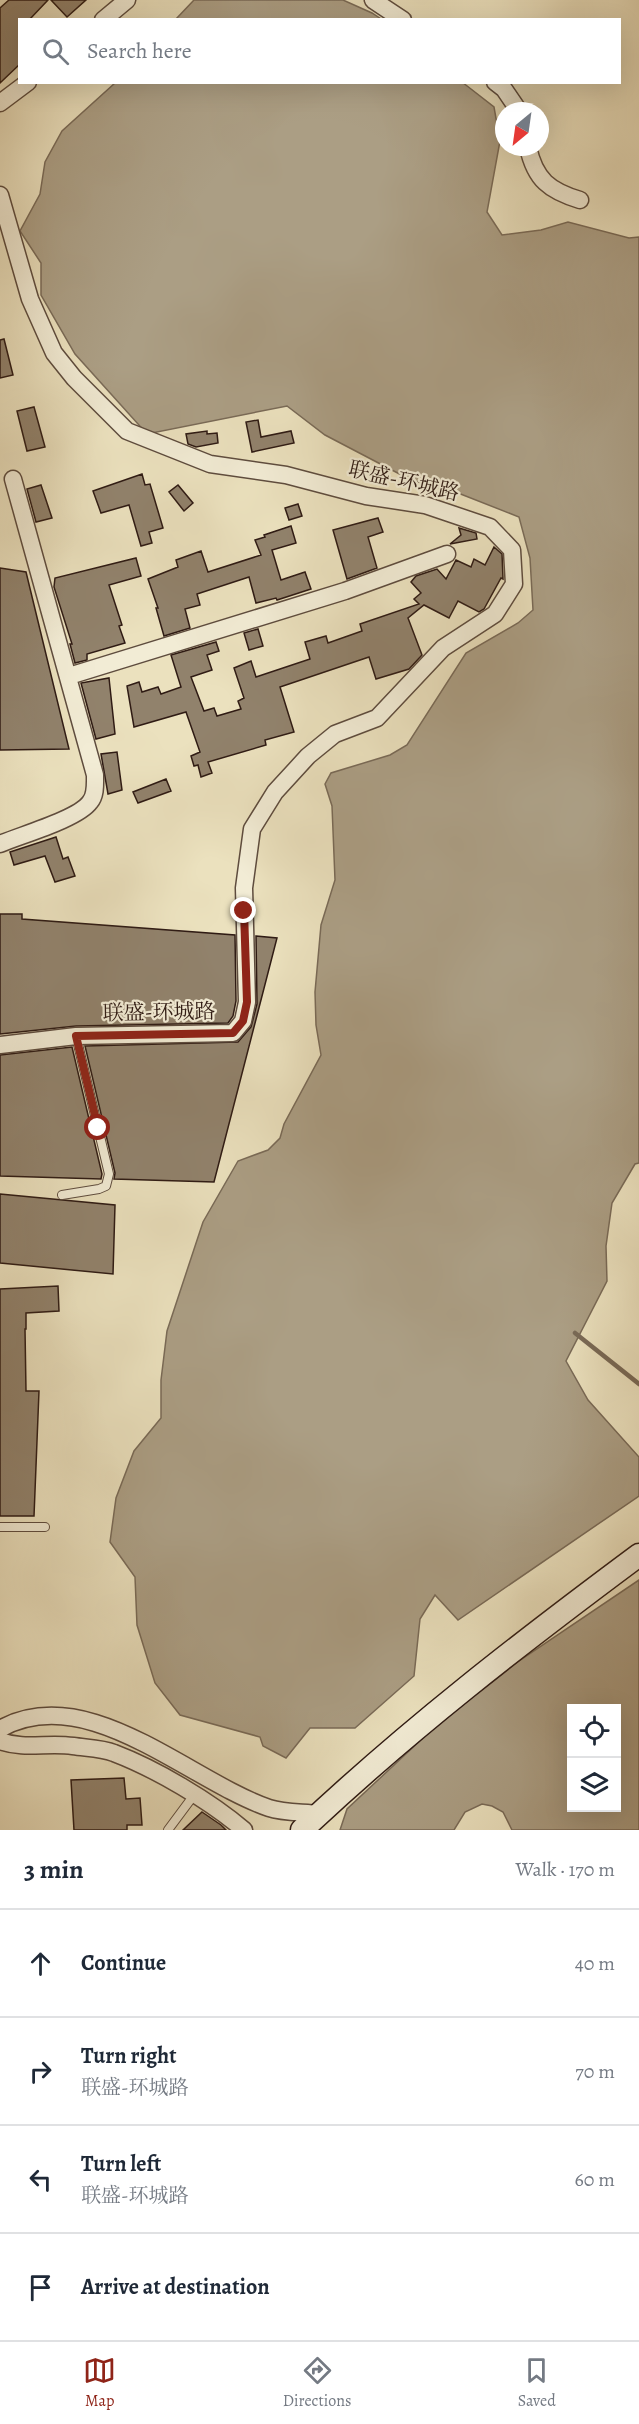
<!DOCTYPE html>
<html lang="en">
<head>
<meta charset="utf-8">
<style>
  body { margin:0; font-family:Alegreya,"Noto Serif SC",serif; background:#f2f2f3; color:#1f2937 }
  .controls { position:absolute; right:18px; bottom:18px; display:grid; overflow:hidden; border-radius:0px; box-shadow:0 6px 24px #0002 }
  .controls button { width:54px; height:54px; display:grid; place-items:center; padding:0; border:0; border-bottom:2px solid #e0e1e3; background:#fff; color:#1f2937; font:30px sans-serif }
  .compass { position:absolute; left:495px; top:102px; width:54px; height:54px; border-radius:50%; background:#fff; box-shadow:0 6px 24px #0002; rotate:209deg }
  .stop { position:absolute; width:18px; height:18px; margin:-14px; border:4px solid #8f2418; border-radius:50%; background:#fff }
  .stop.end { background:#8f2418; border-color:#fff; box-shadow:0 2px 6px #0008 }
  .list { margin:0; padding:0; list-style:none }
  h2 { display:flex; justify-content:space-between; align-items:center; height:78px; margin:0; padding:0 24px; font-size:26px }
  h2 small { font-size:20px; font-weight:400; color:#747a83 }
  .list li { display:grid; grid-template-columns:39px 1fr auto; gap:18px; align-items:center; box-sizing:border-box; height:108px; padding:0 24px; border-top:2px solid #e0e1e3 }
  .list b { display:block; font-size:22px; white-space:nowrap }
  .list p { margin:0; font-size:20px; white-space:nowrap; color:#747a83 }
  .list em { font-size:20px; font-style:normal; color:#747a83 }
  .icon { flex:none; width:33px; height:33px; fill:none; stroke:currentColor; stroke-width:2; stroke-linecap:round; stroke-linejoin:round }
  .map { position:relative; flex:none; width:639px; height:1830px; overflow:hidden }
  .search { position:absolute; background:#fff; box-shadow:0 6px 24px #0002; left:18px; right:18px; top:18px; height:66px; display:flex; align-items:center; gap:15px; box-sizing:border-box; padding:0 21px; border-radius:0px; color:#747a83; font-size:22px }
  .sheet { height:510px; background:#fff }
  nav { display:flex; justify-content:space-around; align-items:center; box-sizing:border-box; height:84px; border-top:2px solid #e0e1e3; background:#fff; font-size:16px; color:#747a83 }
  nav a { display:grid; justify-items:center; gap:3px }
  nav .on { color:#8f2418 }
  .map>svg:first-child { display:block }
  .water { fill:#ab9e84; stroke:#796a57; stroke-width:1.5; fill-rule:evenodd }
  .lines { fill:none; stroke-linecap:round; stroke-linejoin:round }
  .stream { stroke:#796a57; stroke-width:4.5 }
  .building { fill:#91826c; stroke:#2f1b14; stroke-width:1.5 }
  .lane-casing { stroke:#5e4c3e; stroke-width:10 }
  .street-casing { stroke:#5e4c3e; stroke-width:19 }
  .secondary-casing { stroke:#2f1b14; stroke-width:25 }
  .lane { stroke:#f2ecd5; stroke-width:8 }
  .street { stroke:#f2ecd5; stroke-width:16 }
  .secondary { stroke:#f2ecd5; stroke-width:22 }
  .route { stroke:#8f2418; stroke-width:8 }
  .labels { text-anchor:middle; stroke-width:4.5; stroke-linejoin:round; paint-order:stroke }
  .street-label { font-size:21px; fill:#2f1b14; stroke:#f2ecd5 }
</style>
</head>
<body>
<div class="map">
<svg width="639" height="1830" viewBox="0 0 639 1830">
  <rect width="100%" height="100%" fill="#ebe1be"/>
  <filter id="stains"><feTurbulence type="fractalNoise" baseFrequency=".00333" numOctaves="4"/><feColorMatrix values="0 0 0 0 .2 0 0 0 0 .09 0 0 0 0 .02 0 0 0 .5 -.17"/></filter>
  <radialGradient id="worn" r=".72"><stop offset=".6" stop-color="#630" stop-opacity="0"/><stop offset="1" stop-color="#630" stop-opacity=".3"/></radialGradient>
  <path class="water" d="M194 0H343L372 13 381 19H176Z
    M462 82 494 107 500 141 487 212 502 235 541 230 568 222 629 238 639 237V1163L635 1164 612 1203 606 1246 607 1281 566 1361 588 1400 639 1457V1496L458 1620 435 1595 420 1619 414 1676 355 1728H310L286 1758 263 1746 260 1737 180 1715 155 1683 137 1625 135 1577 110 1542 116 1498 134 1451 161 1418V1380L167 1331 203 1222 238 1161 268 1150 280 1138 284 1124 321 1055 316 1025 315 992 321 925 335 880 332 806 325 784 331 773 390 755 407 745 466 653 518 623 533 610 530 558 519 517 458 493 411 480 325 435 287 406 147 434 75 354 41 295V263L20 231 40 194 45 162 62 131 115 83Z
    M639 1580V1830H512L503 1812 492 1806 482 1804 465 1812 454 1830H340L347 1809 470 1694ZM572 1708H616V1808H572Z"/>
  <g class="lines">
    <path class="stream" d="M575 1333 639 1384"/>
  </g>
  <path class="building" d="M9 0H48L29 20H20V64L0 83V8Z
    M51 0H86L67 17Z
    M4 339 13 375 0 378V340Z
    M34 407 45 447 27 451 17 411Z
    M258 420 261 437 291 431 294 443 252 452 246 422Z
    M207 431V434L217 433 218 443 196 447 188 444 186 434Z
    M142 474 145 485 150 484 163 528 149 532 152 543 141 546 129 505 101 513 93 491Z
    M41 485 52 518 36 522 27 489Z
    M178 485 193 503 184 511 169 492Z
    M298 504 302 516 289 520 285 508Z
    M378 518 383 532 368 537 377 568 347 579 333 530Z
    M291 526 296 543 272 550 281 580 305 572 311 589 277 600 276 598 256 603 249 577 197 594 200 605 185 609 190 628 164 636 156 608H158L148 579 178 567 176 560 201 551 208 572 261 555 255 540 265 537 264 535Z
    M459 528 476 533 477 539 450 544 461 535Z
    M494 547 502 554 503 579 501 578 484 609 479 612 458 601 449 618 424 605 408 618 422 655 409 669 376 679 369 657 280 687 294 732 265 740 266 745 208 762 212 773 201 777 198 765 194 766 191 756 200 752 186 712 134 727 127 686 139 682 142 692 158 687 161 694 181 687 171 655 216 642 219 651 207 655 212 670 191 677 204 711 214 708 217 716 241 709 238 701 244 698 234 668 251 661 256 677 310 659 305 642 326 636 328 643 362 631 360 624 419 604 414 599 421 593 411 582 416 576 437 569 446 579 456 560 471 567 474 559 485 565Z
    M136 558 141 576 109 585 122 625 119 626 125 643 87 654V660L75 663 70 644H72L54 587 55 578Z
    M0 568 26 572 69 749 0 750Z
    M258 629 263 646 249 650 244 633Z
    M109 678 115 734 96 739 81 683Z
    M117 752 122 790 108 794 101 754Z
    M166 779 171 791 138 803 133 792Z
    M56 837 63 859 68 857 75 876 55 882 45 856 14 865 10 852Z
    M0 914H22V919L235 935 236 1001 233 1016 228 1023 76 1026 0 1034Z
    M256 936 277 938 214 1182 114 1179 115 1173 85 1046 238 1042 251 1027 257 1004Z
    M72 1047 102 1174 101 1179 0 1176V1055Z
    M0 1194 115 1205 113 1274 0 1263Z
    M58 1286 59 1311 26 1313V1329H25L26 1391H39L34 1516H0V1289Z
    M124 1778 126 1799 140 1798 142 1825H127V1830H74L71 1780Z
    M202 1812 221 1825 226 1830H183Z"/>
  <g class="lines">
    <g class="lane-casing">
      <path id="lane" d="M62 1195 99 1189 106 1186 109 1174 76 1036
        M0 1527H45
        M168 1830 194 1795"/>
    </g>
    <g class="street-casing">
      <path id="street" d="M373 0 403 20
        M103 20 127 0
        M495 82 504 89 519 111
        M0 103 28 82
        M528 147C535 180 550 191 580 200
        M0 195 30 299 54 353 74 378 127 431 210 464 286 475 366 496 425 505 490 527 512 550 514 584 495 614 443 648 377 718 335 734 308 756 275 792 252 829 244 888 247 1002 243 1021 233 1033 76 1036 0 1045
        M69 676 345 591 447 554
        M0 844C21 835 78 819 90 802 96 795 95 784 95 775L13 479
        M0 1729C87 1680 188 1780 269 1808 284 1813 303 1812 319 1814
        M0 1741C25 1750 48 1742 73 1746 86 1748 102 1748 114 1753 156 1769 210 1801 244 1830"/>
    </g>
    <g class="secondary-casing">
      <path id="secondary" d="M302 1830C408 1730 522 1642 639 1555"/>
    </g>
    <use href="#lane" class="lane"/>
    <use href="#street" class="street"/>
    <use href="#secondary" class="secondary"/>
  </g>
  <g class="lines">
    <path class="route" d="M98 1128 76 1036 233 1033 243 1021 247 1002 244 911"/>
  </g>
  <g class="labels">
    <g class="street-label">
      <text transform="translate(404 481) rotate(13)" y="7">联盛-环城路</text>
      <text transform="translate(159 1012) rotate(-1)" y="7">联盛-环城路</text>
    </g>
  </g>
  <rect width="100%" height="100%" filter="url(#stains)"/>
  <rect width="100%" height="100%" fill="url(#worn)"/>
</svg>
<div class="controls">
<button><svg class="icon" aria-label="locate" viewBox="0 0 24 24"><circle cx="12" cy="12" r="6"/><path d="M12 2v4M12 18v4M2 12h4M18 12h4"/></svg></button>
<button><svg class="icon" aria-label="layers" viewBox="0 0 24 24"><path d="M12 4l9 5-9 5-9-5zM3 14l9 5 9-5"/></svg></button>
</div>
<svg class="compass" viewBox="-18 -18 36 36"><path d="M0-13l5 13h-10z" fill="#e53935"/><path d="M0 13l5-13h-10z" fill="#747a83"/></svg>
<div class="stop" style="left:98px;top:1128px"></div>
<div class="stop end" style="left:244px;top:911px"></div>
<div class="search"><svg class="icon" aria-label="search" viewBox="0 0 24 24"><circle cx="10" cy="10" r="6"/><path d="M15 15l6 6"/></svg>Search here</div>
</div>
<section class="sheet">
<h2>3 min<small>Walk · 170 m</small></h2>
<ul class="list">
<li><svg class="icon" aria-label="ahead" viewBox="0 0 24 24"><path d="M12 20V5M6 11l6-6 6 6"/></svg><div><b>Continue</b></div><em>40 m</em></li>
<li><svg class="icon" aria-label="right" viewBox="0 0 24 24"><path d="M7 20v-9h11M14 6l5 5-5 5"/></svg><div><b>Turn right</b><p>联盛-环城路</p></div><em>70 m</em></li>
<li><svg class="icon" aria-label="left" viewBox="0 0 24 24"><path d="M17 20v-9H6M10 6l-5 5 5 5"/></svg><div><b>Turn left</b><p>联盛-环城路</p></div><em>60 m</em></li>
<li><svg class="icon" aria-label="arrive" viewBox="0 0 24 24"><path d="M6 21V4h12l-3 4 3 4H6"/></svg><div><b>Arrive at destination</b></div></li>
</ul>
</section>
<nav>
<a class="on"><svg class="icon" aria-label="map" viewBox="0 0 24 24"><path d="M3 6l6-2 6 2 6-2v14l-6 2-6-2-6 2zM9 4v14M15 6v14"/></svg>Map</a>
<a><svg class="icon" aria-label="directions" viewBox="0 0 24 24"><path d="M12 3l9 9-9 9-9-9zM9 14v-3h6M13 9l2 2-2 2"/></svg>Directions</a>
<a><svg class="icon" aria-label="saved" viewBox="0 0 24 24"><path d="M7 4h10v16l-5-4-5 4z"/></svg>Saved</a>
</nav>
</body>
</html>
